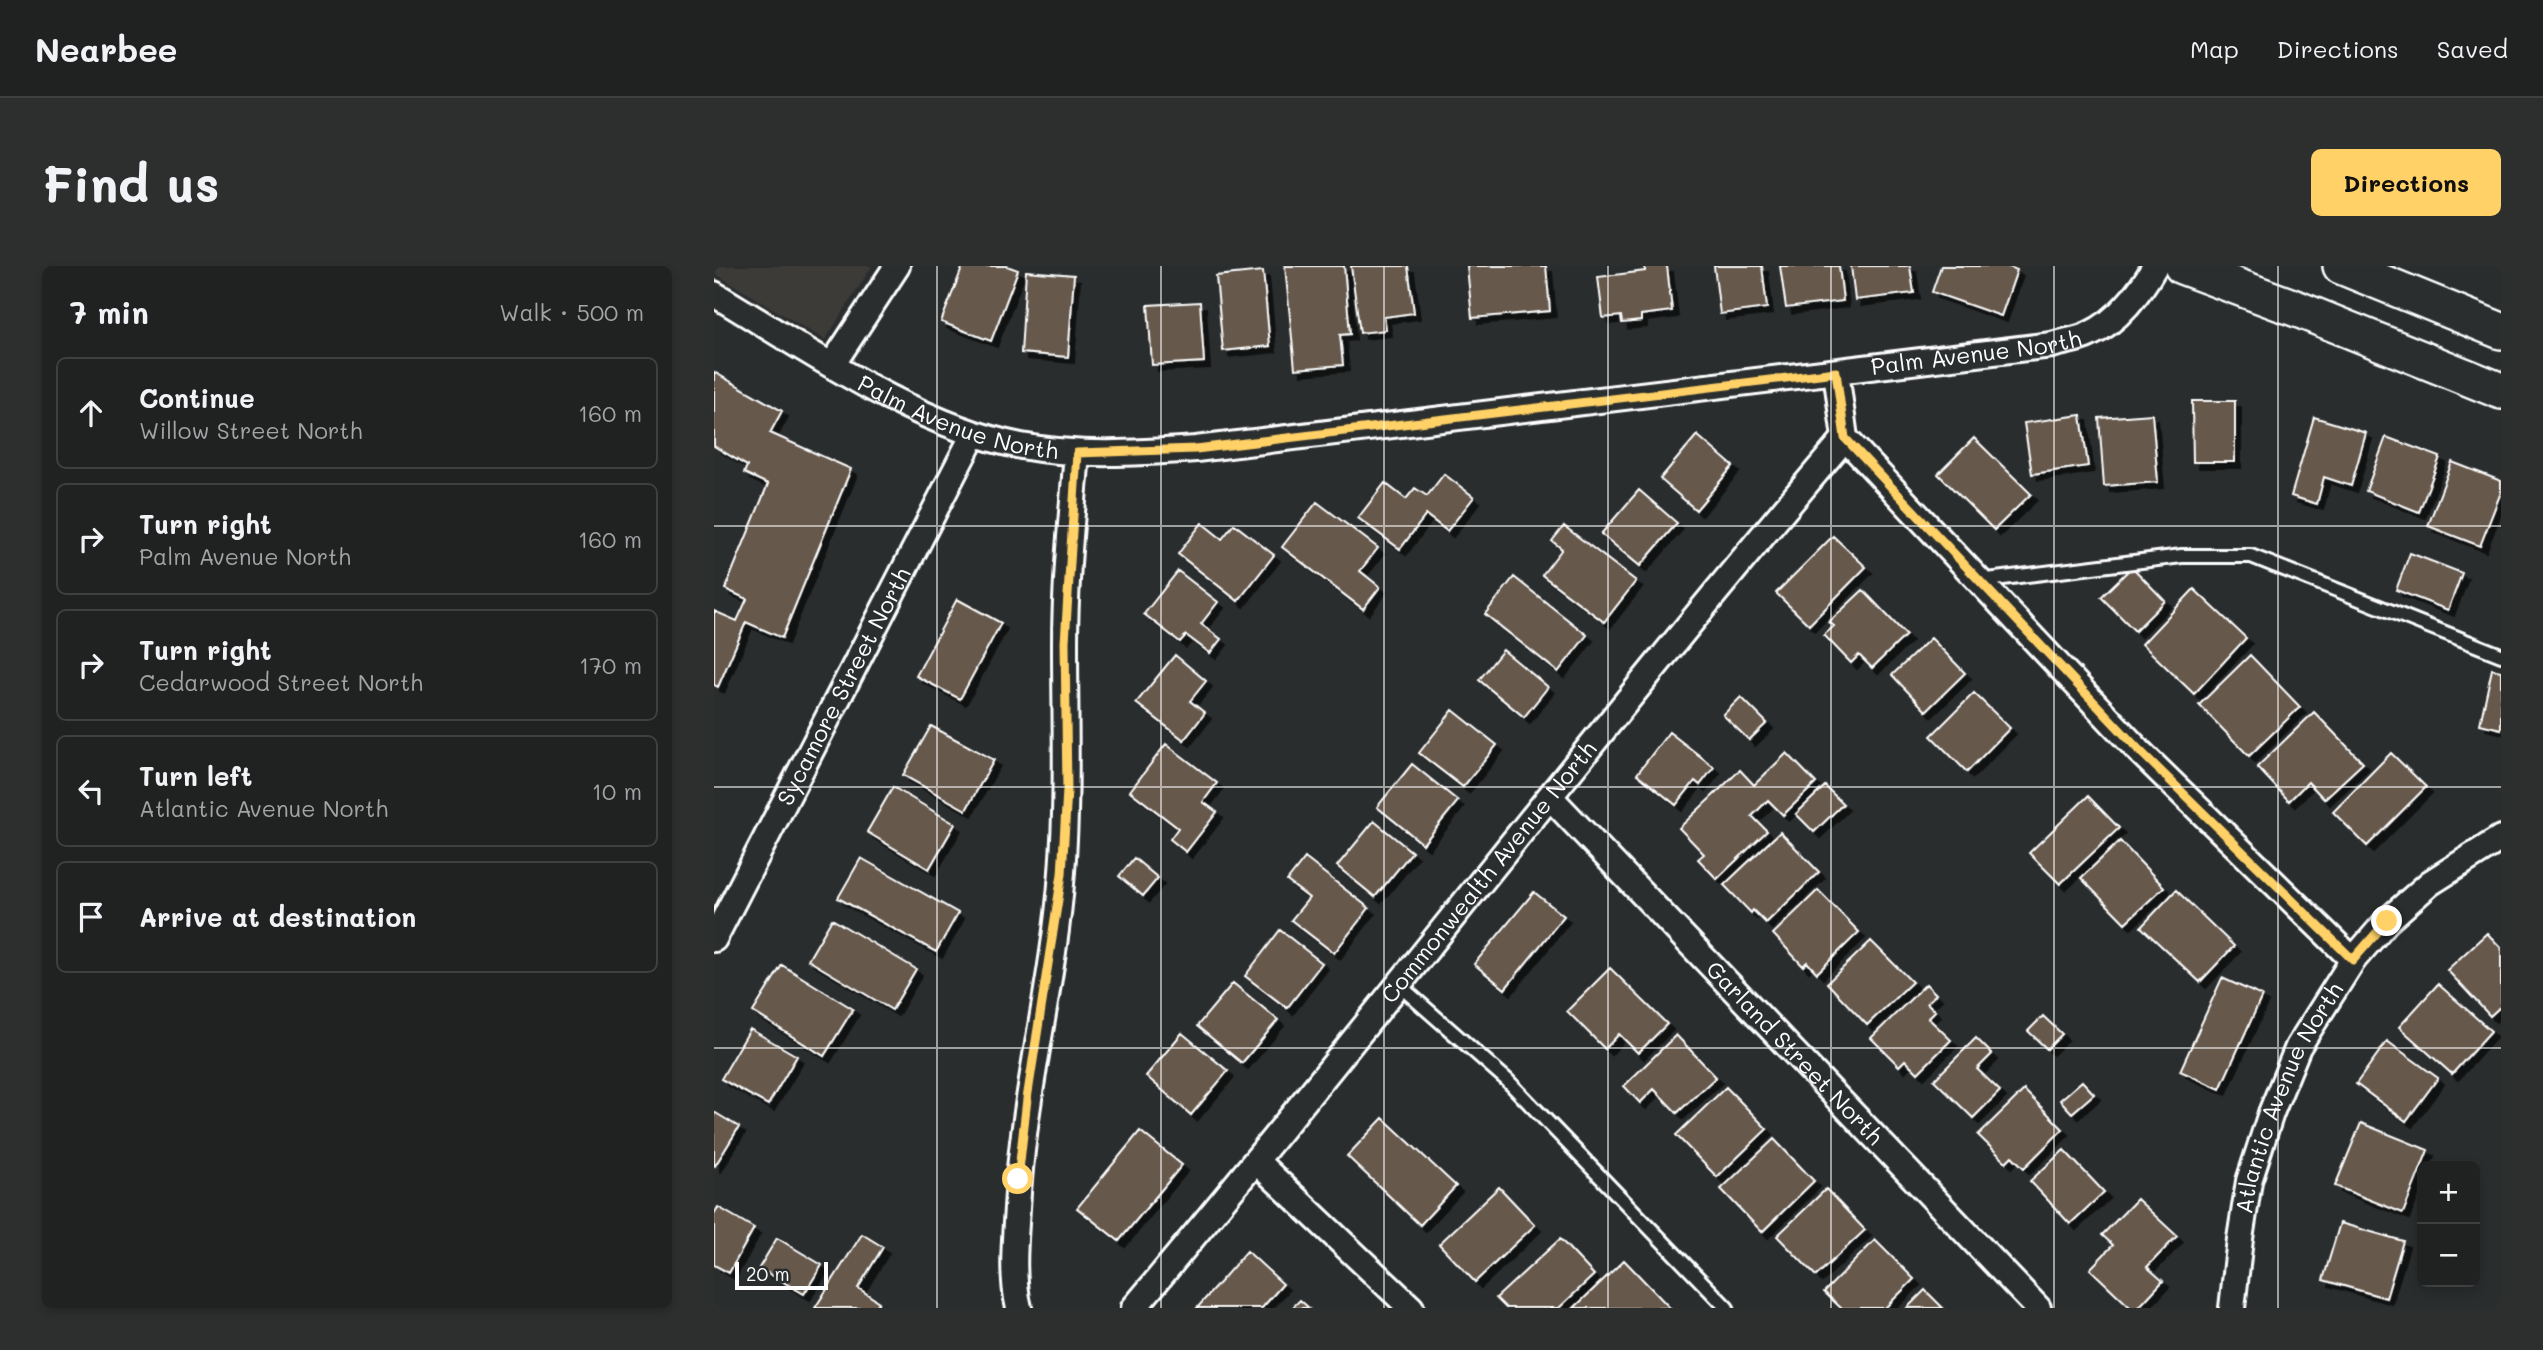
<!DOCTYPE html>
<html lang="en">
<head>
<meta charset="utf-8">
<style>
  body { margin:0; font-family:Mali,sans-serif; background:#2d2f2f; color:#f1f3f6 }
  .controls { position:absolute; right:21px; bottom:21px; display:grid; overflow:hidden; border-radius:10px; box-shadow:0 4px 10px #0003 }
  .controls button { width:63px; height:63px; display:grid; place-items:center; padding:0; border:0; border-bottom:2px solid #3d3f40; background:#202222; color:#f1f3f6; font:35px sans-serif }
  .scale { position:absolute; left:21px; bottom:18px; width:93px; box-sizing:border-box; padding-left:7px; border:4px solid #fff; border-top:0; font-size:19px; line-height:24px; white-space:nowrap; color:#fff; -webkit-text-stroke:5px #2a2d2e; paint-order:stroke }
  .stop { position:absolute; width:21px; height:21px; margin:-16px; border:5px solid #ffd166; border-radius:50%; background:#fff }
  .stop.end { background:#ffd166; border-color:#fff; box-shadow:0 2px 7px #0008 }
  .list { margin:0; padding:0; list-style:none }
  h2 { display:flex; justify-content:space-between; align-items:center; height:91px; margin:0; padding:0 28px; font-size:30px }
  h2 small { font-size:23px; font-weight:400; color:#a2a4a5 }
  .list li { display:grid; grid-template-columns:46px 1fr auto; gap:21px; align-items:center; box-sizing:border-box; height:112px; margin:0 14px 14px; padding:0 14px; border:2px solid #3d3f40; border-radius:10px }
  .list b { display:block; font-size:26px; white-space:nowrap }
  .list p { margin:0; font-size:23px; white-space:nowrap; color:#a2a4a5 }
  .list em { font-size:23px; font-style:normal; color:#a2a4a5 }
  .icon { flex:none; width:38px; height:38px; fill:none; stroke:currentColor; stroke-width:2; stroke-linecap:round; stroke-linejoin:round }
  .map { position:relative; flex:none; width:1787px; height:1042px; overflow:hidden; border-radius:10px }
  header { display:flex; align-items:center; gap:42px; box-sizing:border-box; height:98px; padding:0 35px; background:#202222; border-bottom:2px solid #3d3f40 }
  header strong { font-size:33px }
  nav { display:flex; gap:38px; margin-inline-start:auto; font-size:24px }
  .intro { display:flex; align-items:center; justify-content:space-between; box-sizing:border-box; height:168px; padding:0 42px }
  h1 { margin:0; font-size:49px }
  .button { padding:18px 32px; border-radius:10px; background:#ffd166; color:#111; font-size:24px; font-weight:700 }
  main { display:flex; gap:42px; padding:0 42px }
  aside { flex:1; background:#202222; border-radius:10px; box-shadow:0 4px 10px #0003 }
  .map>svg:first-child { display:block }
  .built { fill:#3c3a37 }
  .building { fill:#66594c; stroke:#fff; stroke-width:2; filter:url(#shadow) }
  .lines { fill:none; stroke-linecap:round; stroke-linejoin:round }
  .service-casing { stroke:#fff; stroke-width:18 }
  .minor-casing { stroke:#fff; stroke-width:30 }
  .secondary-casing { stroke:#fff; stroke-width:40 }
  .service { stroke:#2a2d2e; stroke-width:12 }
  .minor { stroke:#2a2d2e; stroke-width:24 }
  .secondary { stroke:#2a2d2e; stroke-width:35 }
  .route { stroke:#ffd166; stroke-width:9 }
  .grid { fill:none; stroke:#fff; stroke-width:2; stroke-opacity:0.55 }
  .labels { text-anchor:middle; stroke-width:6; stroke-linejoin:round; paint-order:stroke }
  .street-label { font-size:23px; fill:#fff; stroke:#2a2d2e }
</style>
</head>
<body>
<header>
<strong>Nearbee</strong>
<nav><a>Map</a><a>Directions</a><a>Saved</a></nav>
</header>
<div class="intro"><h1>Find us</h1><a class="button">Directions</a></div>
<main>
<aside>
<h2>7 min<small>Walk · 500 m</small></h2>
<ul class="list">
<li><svg class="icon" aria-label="ahead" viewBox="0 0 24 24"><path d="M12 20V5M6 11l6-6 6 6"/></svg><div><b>Continue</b><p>Willow Street North</p></div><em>160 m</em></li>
<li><svg class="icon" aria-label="right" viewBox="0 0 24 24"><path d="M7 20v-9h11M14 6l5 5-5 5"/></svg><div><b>Turn right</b><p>Palm Avenue North</p></div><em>160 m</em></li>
<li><svg class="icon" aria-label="right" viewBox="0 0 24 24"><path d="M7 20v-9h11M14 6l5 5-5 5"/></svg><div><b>Turn right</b><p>Cedarwood Street North</p></div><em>170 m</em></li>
<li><svg class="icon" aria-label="left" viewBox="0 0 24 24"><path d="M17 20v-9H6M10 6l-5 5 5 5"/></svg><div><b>Turn left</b><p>Atlantic Avenue North</p></div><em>10 m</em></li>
<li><svg class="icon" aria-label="arrive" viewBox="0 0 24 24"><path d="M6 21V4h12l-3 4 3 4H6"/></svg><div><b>Arrive at destination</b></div></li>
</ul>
</aside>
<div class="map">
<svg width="1787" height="1042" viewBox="0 0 1787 1042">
  <defs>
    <filter id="shadow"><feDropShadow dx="6" dy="6" stdDeviation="0" flood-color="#0009"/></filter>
  </defs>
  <rect width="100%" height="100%" fill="#2a2d2e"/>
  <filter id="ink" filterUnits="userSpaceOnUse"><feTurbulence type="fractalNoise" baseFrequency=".0143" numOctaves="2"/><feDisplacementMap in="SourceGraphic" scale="14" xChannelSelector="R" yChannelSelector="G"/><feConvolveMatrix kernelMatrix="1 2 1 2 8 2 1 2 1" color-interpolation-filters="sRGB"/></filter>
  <g filter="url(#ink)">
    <path class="built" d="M0 0H158L111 74 0 7Z"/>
    <path class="building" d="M249 0H293L304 4 277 75 227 56Z
      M571 0H630L636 68 626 69 629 99 581 103Z
      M637 0H694L700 47 670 51 672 64 646 67Z
      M753 0H832L836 45 758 52Z
      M931 0H953L958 45 927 49V55L908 57 907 50 889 52 884 11 931 5Z
      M1000 0H1048L1053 42 1006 48Z
      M1066 0H1125L1129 35 1072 42Z
      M1137 0H1196L1200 27 1141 34Z
      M1227 0H1293L1303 4 1287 50 1218 26Z
      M312 5 360 9 354 91 307 87Z
      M549 5 556 80 509 85 502 10Z
      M486 36 490 96 438 99 434 39Z
      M0 106 68 145 56 167 137 203 68 372 32 356 4 421 0 419V345L23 355 33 333 11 323 54 218 30 207 33 200 0 180Z
      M1478 135H1521V196H1479Z
      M1438 148 1444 216 1390 220 1385 152Z
      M1367 149 1374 200 1318 208 1310 157Z
      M1600 151 1652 167 1637 220 1610 211 1603 238 1577 230Z
      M983 169 1019 200 982 244 946 213Z
      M1672 171 1726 191 1705 246 1652 225Z
      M1260 172 1317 228 1280 264 1224 208Z
      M1738 196 1787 215V226L1766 280 1714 260Z
      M730 208 760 231 733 265 712 249 686 283 644 252 671 217 692 233 701 222 713 230Z
      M925 224 963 257 926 300 887 268Z
      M603 236 664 282 646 305 666 321 649 343 568 281Z
      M488 257 508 273 520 258 560 289 524 335 464 288Z
      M850 260 922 315 890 356 828 309 848 283 838 275Z
      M1119 270 1152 301 1095 359 1062 327Z
      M1696 287 1748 307 1734 344 1682 324Z
      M1418 301 1451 335 1421 365 1387 331Z
      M464 305 504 336 487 358 507 373 496 387 472 369 466 376 430 348Z
      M800 311 873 369 844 406 771 348Z
      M1480 323 1532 372 1480 428 1428 378Z
      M1149 324 1192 369 1158 402 1145 389 1137 397 1110 369 1120 360 1115 356Z
      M243 333 287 357 246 433 202 410Z
      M1217 372 1251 407 1212 445 1178 409Z
      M789 384 834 421 810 451 765 414Z
      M461 389 492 415 476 435 491 447 470 474 422 437Z
      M1536 389 1586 441 1535 490 1485 439Z
      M1778 403 1787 405V463L1766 458Z
      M1260 427 1296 462 1253 506 1217 470Z
      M1027 431 1053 457 1035 474 1009 449Z
      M739 444 783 479 749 521 705 487Z
      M1600 446 1649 497 1610 533 1594 516 1575 535 1543 501Z
      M217 460 280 494 252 544 189 509Z
      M955 466 1000 501 986 519 981 515 962 539 923 508Z
      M452 478 503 517 489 536 503 546 472 586 456 573 464 562 416 525Z
      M1073 487 1102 517 1069 549 1054 534 1038 550 1053 565 1003 613 984 593 990 588 965 562 1026 504 1040 519Z
      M1677 487 1712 521 1653 580 1619 546Z
      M698 498 744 535 709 578 663 541Z
      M1111 520 1129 538 1100 566 1082 548Z
      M179 521 241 558 215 603 153 566Z
      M1374 530 1405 562 1346 618 1315 587Z
      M660 555 698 586 661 631 623 600Z
      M1066 566 1105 606 1052 657 1039 644 1037 647 1010 619Z
      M1406 575 1450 621 1411 657 1367 612Z
      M147 592 244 647 222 686 124 632Z
      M420 592 444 612 429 630 405 610Z
      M591 592 655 642 620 687 577 654 595 632 573 615Z
      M1104 624 1145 666 1103 707 1093 696 1089 700 1059 668Z
      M1462 624 1520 680 1486 716 1427 661Z
      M820 626 850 650 791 723 760 698Z
      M118 653 202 703 178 744 94 694Z
      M566 664 608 697 573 742 531 710Z
      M1773 667 1787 682V740L1776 750 1733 704Z
      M1157 675 1198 716 1153 759 1113 717Z
      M68 699 139 743 110 790 39 746Z
      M896 702 953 758 924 787 905 768 891 783 853 745Z
      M1508 712 1548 730 1506 823 1466 805Z
      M519 717 564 754 528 797 483 760Z
      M1212 718 1222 728 1213 737 1221 745 1214 752 1237 774 1204 807 1191 794 1185 800 1157 772Z
      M1724 718 1777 765 1738 808 1685 761Z
      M1329 750 1348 768 1333 783 1314 765Z
      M36 763 83 790 54 839 7 813Z
      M468 767 514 805 477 849 432 810Z
      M962 769 1002 811 963 847 940 823 926 837 910 820Z
      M1262 772 1278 788 1263 803 1286 825 1259 852 1220 814Z
      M1673 775 1724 812 1692 855 1642 818Z
      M1368 815 1380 828 1358 847 1346 834Z
      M1012 821 1053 863 1003 911 962 869Z
      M1310 824 1349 863 1310 902 1298 890 1292 896 1264 869Z
      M0 846 25 861 1 900 0 899Z
      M669 852 742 920 706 959 633 890Z
      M1647 857 1714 884 1689 947 1621 920Z
      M426 865 468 899 405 975 363 942Z
      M1060 873 1100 915 1048 966 1007 923Z
      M1350 884 1390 926 1356 958 1316 915Z
      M785 921 821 959 761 1016 725 978Z
      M1112 923 1151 964 1102 1010 1063 970Z
      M1423 933 1463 970 1433 1001 1449 1015 1424 1042H1417L1376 1003 1399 979 1388 969Z
      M4 941 40 962 15 1007 0 999V948Z
      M1626 957 1689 975 1672 1032 1609 1014Z
      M148 968 169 981 144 1022 165 1036 161 1042H101Z
      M63 972 108 999 90 1028 45 1002Z
      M846 973 880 1009 845 1042H792L782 1032Z
      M1161 974 1200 1013 1171 1042H1127L1110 1026Z
      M533 985 569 1018 548 1042H483Z
      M910 994 956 1042H860Z
      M1211 1024 1229 1042H1193Z
      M586 1034 595 1042H578Z"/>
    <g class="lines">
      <g class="service-casing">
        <path id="service" d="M1265 315 1468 290H1537L1787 389
          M685 719 793 814 1013 1042"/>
      </g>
      <g class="minor-casing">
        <g id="minor">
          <path id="s1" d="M0 28C92 83 202 160 307 180 365 191 424 187 482 183L1338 79C1350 75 1365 74 1376 68 1403 56 1427 25 1441 0"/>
          <path d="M118 99 183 0"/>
          <path d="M1122 106 1131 172 1425 485 1639 694"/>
          <path id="s2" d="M836 531 1324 1042"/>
          <path id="s3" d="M0 673 260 168"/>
          <path d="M543 896 697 1042"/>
          <path d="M305 1042C297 1010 301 974 303 942 309 828 340 718 348 606 354 529 351 454 351 378 351 314 358 250 363 187"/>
          <path id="s4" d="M420 1042C661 755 888 457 1131 172"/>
          <path id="s5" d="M1518 1042 1526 973 1535 915 1557 847 1584 781 1639 694 1673 655 1716 617 1787 572"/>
        </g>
      </g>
      <g class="secondary-casing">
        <path id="secondary" d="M1468 0 1586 44 1787 125
          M1627 0 1787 65"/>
      </g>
      <use href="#service" class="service"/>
      <use href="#minor" class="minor"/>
      <use href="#secondary" class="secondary"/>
    </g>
  </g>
  <g class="lines" filter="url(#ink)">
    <path class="route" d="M304 913 313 833 348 608 353 524 351 376 363 187 482 183 1122 106 1131 172 1426 485 1639 694 1673 655"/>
  </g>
  <path class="grid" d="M223 0V1042M447 0V1042M670 0V1042M894 0V1042M1117 0V1042M1340 0V1042M1564 0V1042M0 260H1787M0 521H1787M0 782H1787"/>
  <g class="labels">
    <g class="street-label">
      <text dy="8" stroke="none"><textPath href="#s1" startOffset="1306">Palm Avenue North</textPath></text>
      <text dy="8" stroke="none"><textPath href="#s1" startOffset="276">Palm Avenue North</textPath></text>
      <text dy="8" stroke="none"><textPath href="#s3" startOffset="284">Sycamore Street North</textPath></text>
      <text dy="8" stroke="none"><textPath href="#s4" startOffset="562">Commonwealth Avenue North</textPath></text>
      <text dy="8" stroke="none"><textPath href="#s2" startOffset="354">Garland Street North</textPath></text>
      <text dy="8" stroke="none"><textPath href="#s5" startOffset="220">Atlantic Avenue North</textPath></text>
    </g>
  </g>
</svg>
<div class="controls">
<button>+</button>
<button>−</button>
</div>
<div class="scale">20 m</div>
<div class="stop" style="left:304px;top:913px"></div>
<div class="stop end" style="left:1673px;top:655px"></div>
</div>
</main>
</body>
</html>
